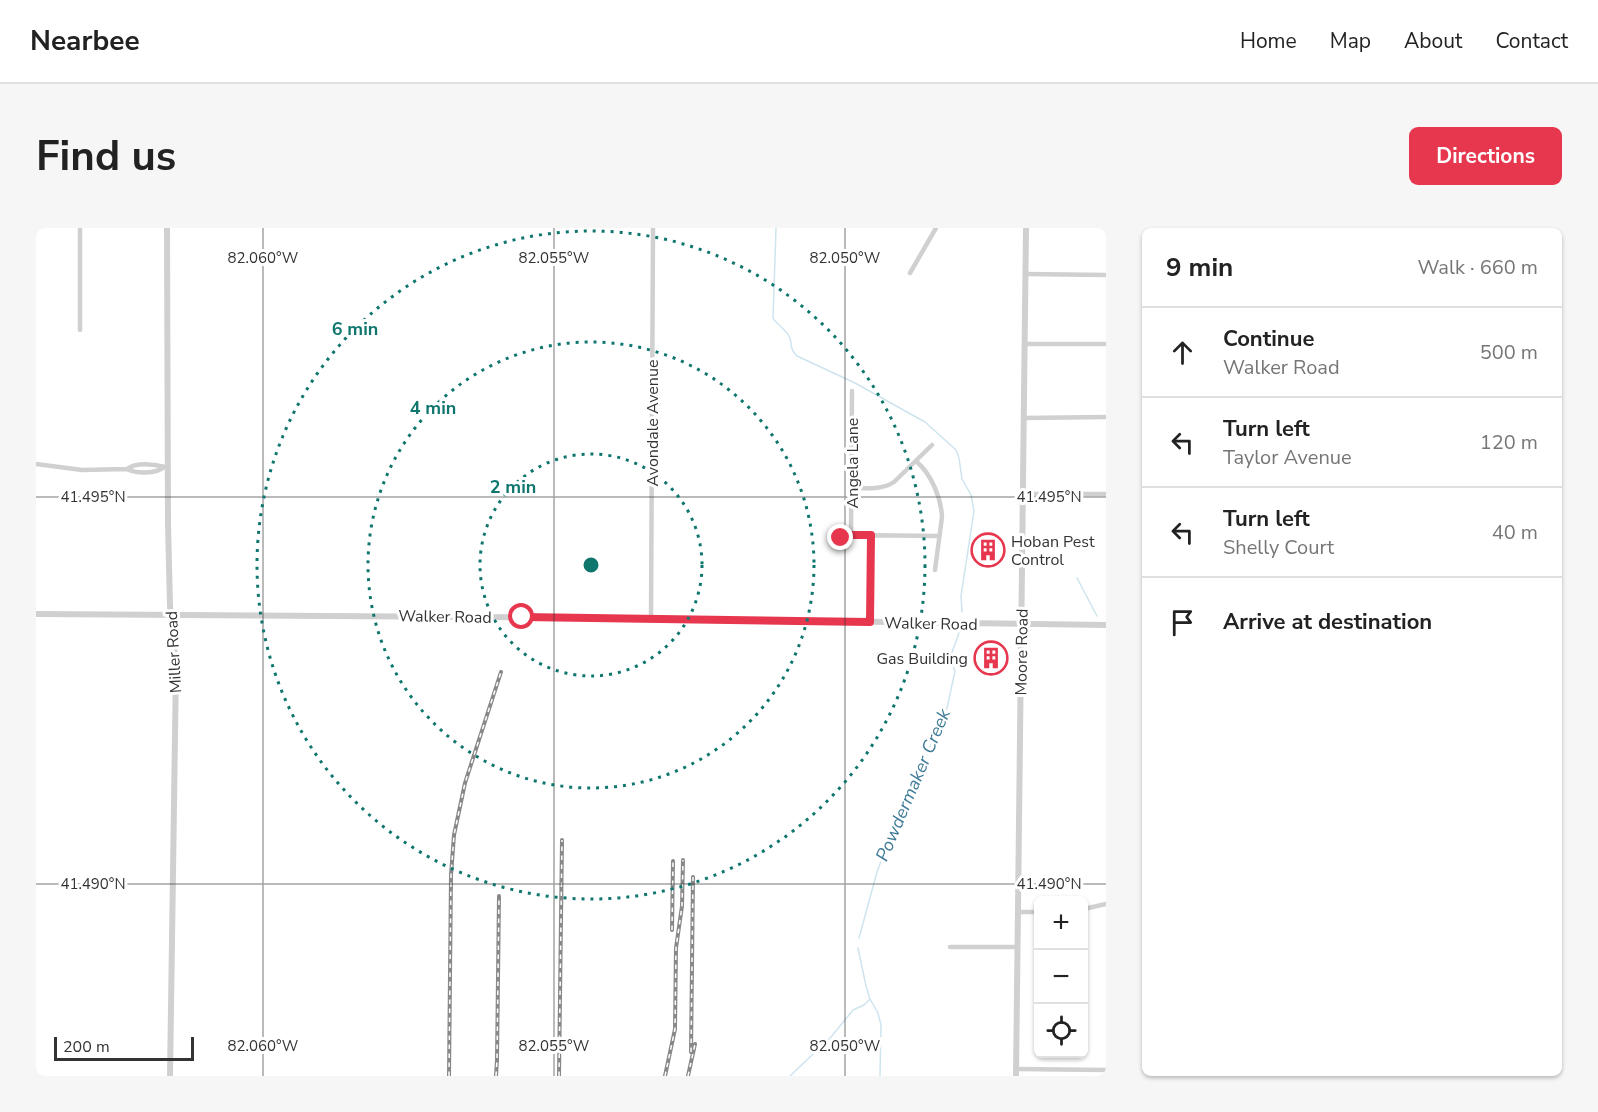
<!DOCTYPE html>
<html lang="en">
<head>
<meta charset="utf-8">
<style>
  body { margin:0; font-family:"Nunito Sans",sans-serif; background:#f6f6f6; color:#222 }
  .controls { position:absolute; right:18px; bottom:18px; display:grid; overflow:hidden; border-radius:9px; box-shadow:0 2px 4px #0004 }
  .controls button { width:54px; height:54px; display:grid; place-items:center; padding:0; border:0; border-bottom:2px solid #e0e0e0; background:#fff; color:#222; font:30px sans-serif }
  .scale { position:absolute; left:18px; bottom:15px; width:140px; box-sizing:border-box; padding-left:6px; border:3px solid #333; border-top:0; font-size:16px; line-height:21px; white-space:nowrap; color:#333; -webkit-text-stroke:4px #fff; paint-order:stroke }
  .stop { position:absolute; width:18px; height:18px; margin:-14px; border:4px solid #e7374f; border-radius:50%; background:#fff }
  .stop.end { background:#e7374f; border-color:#fff; box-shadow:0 2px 6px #0008 }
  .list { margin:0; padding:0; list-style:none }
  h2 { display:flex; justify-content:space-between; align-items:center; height:78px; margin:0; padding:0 24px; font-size:26px }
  h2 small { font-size:20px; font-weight:400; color:#767676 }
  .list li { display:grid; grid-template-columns:39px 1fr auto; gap:18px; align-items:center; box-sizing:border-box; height:90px; padding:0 24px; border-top:2px solid #e0e0e0 }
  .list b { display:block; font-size:22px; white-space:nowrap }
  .list p { margin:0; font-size:20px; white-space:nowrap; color:#767676 }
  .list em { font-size:20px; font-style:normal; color:#767676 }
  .icon { flex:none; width:33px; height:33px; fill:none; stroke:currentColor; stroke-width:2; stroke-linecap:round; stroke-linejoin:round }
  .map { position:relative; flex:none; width:1070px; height:848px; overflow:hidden; border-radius:9px }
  header { display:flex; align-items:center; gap:36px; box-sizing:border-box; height:84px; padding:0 30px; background:#fff; border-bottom:2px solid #e0e0e0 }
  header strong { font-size:28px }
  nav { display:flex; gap:33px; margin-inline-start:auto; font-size:21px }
  .intro { display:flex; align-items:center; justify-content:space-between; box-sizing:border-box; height:144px; padding:0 36px }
  h1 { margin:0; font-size:42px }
  .button { padding:15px 27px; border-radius:9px; background:#e7374f; color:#fff; font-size:21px; font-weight:700 }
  main { display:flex; gap:36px; padding:0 36px }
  aside { flex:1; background:#fff; border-radius:9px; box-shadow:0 2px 4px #0004 }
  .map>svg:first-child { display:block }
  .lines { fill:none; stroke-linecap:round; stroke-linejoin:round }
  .stream { stroke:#cee4ee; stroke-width:1.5 }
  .minor { stroke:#d0d0d0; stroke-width:4.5 }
  .tertiary { stroke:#d0d0d0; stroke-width:6 }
  .rail-casing { stroke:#888; stroke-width:4 }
  .rail { stroke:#fff; stroke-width:1.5; stroke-dasharray:4.5; stroke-linecap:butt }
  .route { stroke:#e7374f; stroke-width:8 }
  .ticks { fill:none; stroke:#333; stroke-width:1.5; stroke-opacity:0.45 }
  .ring { fill:none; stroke:#0f766e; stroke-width:3; stroke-dasharray:3 6 }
  .labels { text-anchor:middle; stroke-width:6; stroke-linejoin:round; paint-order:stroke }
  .street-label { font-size:16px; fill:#333; stroke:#fff }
  .poi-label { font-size:16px; fill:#333; stroke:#fff; text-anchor:start }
  .water-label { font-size:18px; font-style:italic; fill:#3e7a97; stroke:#fff }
  .ticks-label { font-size:15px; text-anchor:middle; fill:#333; stroke:#fff; stroke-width:6; stroke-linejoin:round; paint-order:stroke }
  .centre { fill:#0f766e; stroke:#fff; stroke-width:3 }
  .ring-label { font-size:18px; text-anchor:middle; font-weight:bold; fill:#0f766e; stroke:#fff; stroke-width:6; stroke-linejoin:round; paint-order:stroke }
</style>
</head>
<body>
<header>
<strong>Nearbee</strong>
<nav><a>Home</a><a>Map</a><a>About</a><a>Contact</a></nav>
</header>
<div class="intro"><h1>Find us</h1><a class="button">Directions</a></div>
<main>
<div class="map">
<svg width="1070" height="848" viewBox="0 0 1070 848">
  <rect width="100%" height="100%" fill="#fff"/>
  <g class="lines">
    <path class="stream" d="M740 0 737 90C741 97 751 102 754 110 756 118 754 121 761 128L819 155 889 194 920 222 923 230 926 251 935 267 938 283 925 368 926 384
      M1041 350 1061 388
      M823 710 841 644 868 571 877 548 887 535 911 480 919 443 915 433V427L923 405
      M822 720 830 758 834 771 842 785 845 797 844 848
      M754 848 795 809 817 782 828 777 834 771"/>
    <path class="minor" d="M44 0V102
      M874 45 900 0
      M989 46 1070 47
      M988 116H1070
      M987 190 1070 189
      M880 233C895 246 905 269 906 289L899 342
      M0 236 46 242 91 241C101 246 120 246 128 239
      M91 241C100 234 118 236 129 239
      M815 260C830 260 846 262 858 254L896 217
      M987 266H1070
      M815 307 816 163
      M797 309H807L815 307 903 308
      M615 390 617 0
      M834 394 835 307
      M1048 681 1070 676
      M982 684H1002
      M914 719H981
      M980 841 1070 842"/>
    <path class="tertiary" d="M131 0 132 295 134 378 140 440 134 848
      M0 386 566 390 1070 397
      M980 848 990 0"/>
    <g class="rail-casing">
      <path id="rail" d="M636 702 637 633
        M655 824 657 649
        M413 848 415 647 418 607 429 555 465 444
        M460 848 461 832 463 668
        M523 848 526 612
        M629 848 639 801 640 720 646 678 647 632
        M652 848 659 816"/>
    </g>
    <use href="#rail" class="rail"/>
  </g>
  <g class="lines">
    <path class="route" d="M486 389 834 394 835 307H815L805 310"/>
  </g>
  <path class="ticks" d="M227 0V848M518 0V848M809 0V848M0 269H1070M0 656H1070"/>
  <g class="ring">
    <circle cx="555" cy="337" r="111"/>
    <circle cx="555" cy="337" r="223"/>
    <circle cx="555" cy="337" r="334"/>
  </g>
  <defs>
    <g id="building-ring" transform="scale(1.725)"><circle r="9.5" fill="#fff" stroke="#e7374f" stroke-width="1.5"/><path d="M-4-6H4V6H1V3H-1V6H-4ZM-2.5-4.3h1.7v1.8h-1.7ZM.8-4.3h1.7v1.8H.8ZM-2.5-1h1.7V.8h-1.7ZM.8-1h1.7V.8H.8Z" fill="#e7374f"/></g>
  </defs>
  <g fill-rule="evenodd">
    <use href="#building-ring" x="952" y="322"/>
    <use href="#building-ring" x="955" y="430"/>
  </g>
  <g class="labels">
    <g class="street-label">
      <text transform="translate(616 195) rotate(-90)" y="6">Avondale Avenue</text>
      <text transform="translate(816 235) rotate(-90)" y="6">Angela Lane</text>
      <text transform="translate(409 388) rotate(1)" y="6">Walker Road</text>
      <text transform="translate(895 395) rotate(1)" y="6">Walker Road</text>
      <text transform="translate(137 424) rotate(-93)" y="6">Miller Road</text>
      <text transform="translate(985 424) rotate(-89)" y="6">Moore Road</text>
    </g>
    <g class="poi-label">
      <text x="975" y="319">Hoban Pest<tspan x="975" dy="18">Control</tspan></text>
      <text x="932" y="436" text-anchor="end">Gas Building</text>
    </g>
    <g class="water-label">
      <text transform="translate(877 557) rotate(-67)" y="6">Powdermaker Creek</text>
    </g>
  </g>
  <g class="ticks-label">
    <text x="227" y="35">82.060°W</text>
    <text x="518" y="35">82.055°W</text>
    <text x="809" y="35">82.050°W</text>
    <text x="57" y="274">41.495°N</text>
    <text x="1013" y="274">41.495°N</text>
    <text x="57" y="661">41.490°N</text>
    <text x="1013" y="661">41.490°N</text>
    <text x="227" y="823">82.060°W</text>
    <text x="518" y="823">82.055°W</text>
    <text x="809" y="823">82.050°W</text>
  </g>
  <circle cx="555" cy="337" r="9" class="centre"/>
  <g class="ring-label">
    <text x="319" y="107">6 min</text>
    <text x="397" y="186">4 min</text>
    <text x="477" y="265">2 min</text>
  </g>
</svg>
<div class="controls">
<button>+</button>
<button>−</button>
<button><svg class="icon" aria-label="locate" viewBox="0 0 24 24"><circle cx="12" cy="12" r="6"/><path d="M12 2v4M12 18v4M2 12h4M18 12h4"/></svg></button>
</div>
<div class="scale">200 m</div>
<div class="stop" style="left:486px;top:389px"></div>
<div class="stop end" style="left:805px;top:310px"></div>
</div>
<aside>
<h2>9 min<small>Walk · 660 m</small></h2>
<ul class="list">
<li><svg class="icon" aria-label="ahead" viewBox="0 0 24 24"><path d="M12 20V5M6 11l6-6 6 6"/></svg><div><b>Continue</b><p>Walker Road</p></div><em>500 m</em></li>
<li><svg class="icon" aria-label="left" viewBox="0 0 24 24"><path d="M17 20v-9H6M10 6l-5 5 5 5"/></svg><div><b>Turn left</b><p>Taylor Avenue</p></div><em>120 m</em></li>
<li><svg class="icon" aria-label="left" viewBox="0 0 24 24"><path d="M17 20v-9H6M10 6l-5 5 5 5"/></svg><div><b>Turn left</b><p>Shelly Court</p></div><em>40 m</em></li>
<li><svg class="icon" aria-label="arrive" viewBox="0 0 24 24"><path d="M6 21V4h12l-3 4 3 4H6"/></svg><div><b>Arrive at destination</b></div></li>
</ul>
</aside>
</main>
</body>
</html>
